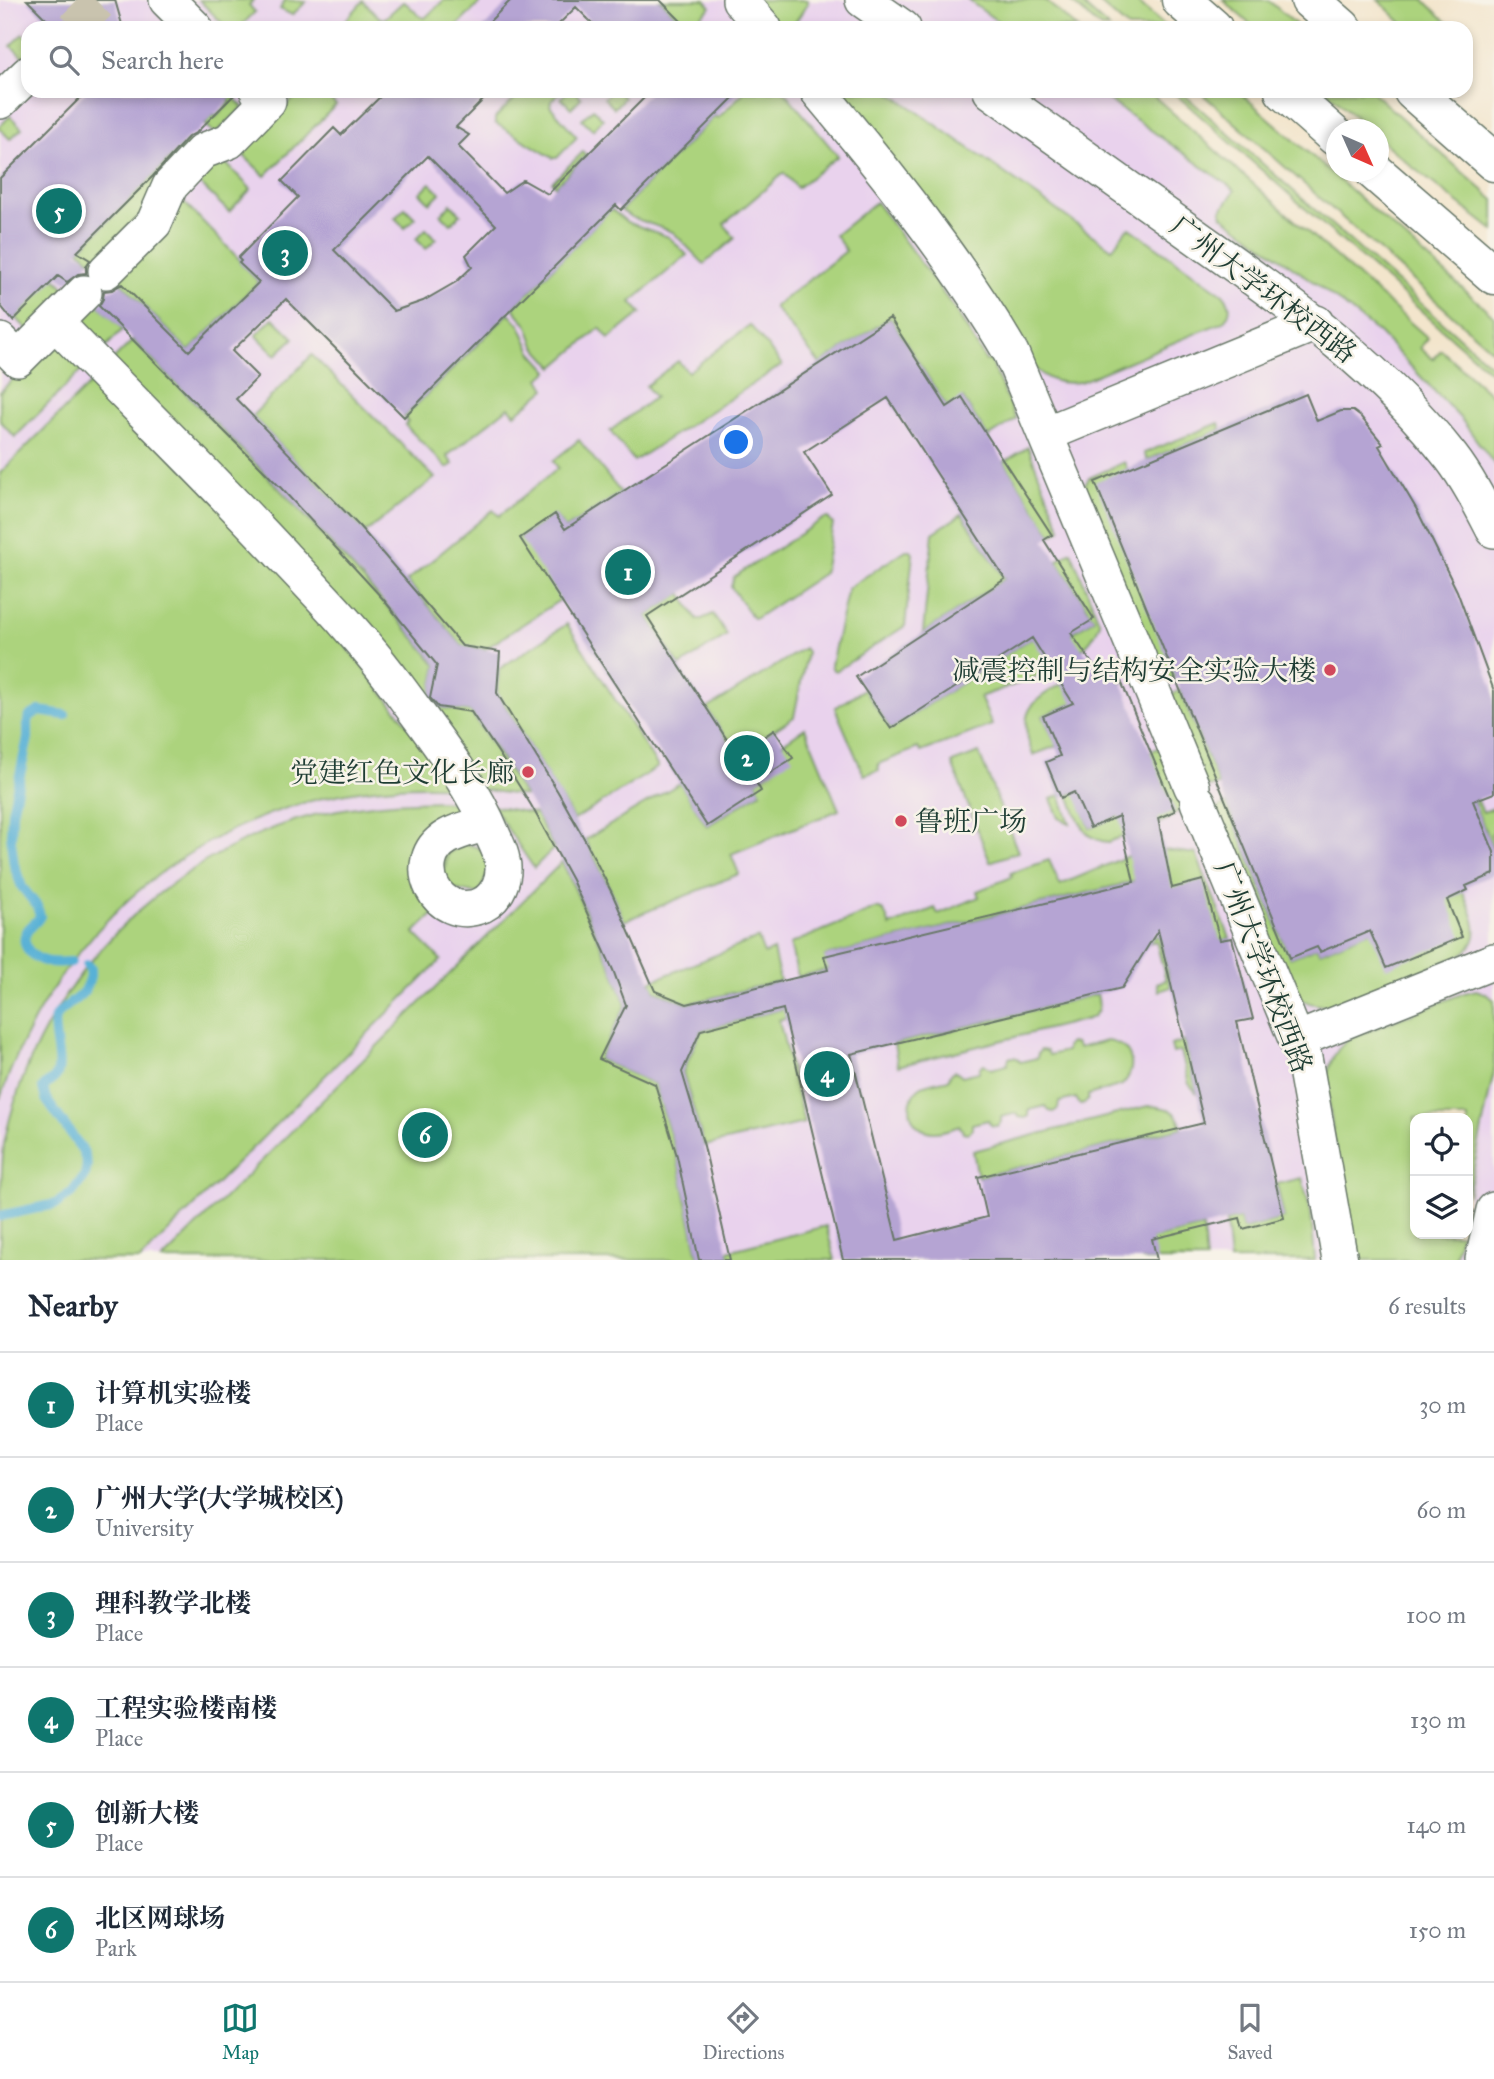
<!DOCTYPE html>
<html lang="en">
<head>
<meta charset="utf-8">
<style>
  body { margin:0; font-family:"IM FELL Great Primer","Noto Serif SC",serif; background:#f2f2f3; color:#1f2937 }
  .controls { position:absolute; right:21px; bottom:21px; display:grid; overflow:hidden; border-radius:14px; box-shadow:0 4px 10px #0003 }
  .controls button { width:63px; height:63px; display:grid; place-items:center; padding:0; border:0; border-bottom:2px solid #e0e1e3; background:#fff; color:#1f2937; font:35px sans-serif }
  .compass { position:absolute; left:1326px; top:119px; width:63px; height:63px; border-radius:50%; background:#fff; box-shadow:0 4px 10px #0003; rotate:135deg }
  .you { position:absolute; left:737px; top:443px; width:24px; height:24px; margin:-18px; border:5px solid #fff; border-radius:50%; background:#1a73e8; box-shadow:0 0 0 10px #1a73e833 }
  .badge { display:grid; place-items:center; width:46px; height:46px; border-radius:50%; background:#0f766e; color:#fff; font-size:23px; font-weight:700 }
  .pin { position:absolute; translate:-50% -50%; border:4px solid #fff; box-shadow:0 2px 7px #0006 }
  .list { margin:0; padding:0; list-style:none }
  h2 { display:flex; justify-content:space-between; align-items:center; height:91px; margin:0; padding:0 28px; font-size:30px }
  h2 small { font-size:23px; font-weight:400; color:#747a83 }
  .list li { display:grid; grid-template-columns:46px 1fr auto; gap:21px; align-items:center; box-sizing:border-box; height:105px; padding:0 28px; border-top:2px solid #e0e1e3 }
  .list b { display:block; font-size:26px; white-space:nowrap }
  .list p { margin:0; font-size:23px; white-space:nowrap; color:#747a83 }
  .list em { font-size:23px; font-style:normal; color:#747a83 }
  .icon { flex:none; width:38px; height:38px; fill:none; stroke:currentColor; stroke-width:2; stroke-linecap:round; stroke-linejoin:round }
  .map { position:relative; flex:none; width:1494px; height:1260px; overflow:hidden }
  .search { position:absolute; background:#fff; box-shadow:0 4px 10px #0003; left:21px; right:21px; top:21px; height:77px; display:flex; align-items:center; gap:18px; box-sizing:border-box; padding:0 24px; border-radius:21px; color:#747a83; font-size:26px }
  .sheet { height:721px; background:#fff }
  nav { display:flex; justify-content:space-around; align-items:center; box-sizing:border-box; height:98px; border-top:2px solid #e0e1e3; background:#fff; font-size:19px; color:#747a83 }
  nav a { display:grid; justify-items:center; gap:4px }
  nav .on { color:#0f766e }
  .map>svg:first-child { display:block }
  .built { fill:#e9d2ed; fill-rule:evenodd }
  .green { fill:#acd37d; stroke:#668858; stroke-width:2 }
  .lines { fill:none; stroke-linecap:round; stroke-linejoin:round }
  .stream { stroke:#59b1d6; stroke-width:10 }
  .building { fill:#b5a4d3; fill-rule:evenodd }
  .minor-tunnel { stroke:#c9c3ae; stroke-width:35; stroke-dasharray:35 18; stroke-linecap:butt }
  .minor-casing { stroke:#697869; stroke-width:38 }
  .major-casing { stroke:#697869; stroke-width:41 }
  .minor { stroke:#fff; stroke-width:35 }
  .major { stroke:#fff; stroke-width:38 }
  .poi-dot { fill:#d1495b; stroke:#f7f3e8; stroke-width:2.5 }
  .labels { text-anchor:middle; stroke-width:5; stroke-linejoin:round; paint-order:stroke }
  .street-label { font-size:28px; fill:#1f3d34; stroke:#f7f3e8 }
  .poi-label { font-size:28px; fill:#1f3d34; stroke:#f7f3e8; text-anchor:end }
</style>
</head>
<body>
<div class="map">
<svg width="1494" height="1260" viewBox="0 0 1494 1260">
  <rect width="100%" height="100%" fill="#f7f3e8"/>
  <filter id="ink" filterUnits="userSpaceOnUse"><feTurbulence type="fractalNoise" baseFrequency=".0143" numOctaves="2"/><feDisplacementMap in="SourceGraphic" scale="14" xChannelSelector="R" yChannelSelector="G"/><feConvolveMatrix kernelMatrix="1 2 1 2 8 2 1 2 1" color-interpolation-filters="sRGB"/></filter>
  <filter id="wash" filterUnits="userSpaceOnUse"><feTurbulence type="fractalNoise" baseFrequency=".00686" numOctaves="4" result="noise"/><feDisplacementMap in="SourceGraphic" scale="28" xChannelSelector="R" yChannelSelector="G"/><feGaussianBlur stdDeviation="1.57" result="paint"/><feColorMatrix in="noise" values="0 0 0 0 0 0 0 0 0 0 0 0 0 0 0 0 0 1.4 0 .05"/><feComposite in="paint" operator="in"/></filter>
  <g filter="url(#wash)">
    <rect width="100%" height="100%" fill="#f3e5cc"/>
    <path class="built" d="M0 0H1045L1077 28H28V91H1148L1428 338 1420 348 1433 359 1441 350 1494 397V1260H0ZM1415 1118H1468V1234H1415Z"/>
    <path class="green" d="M199 0H254L249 5 255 12 239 28H227Z
      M285 0 306 2 292 15 280 9Z
      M444 0H483L455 28H354L345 21 363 1 380 18 384 19 403 2C412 5 415 16 425 18Z
      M660 0H705L711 7 688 28Z
      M753 0H807L808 3 794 24 799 28H777Z
      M968 0H1045L1077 28H1007Z
      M1069 0H1077L1109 28H1101Z
      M1096 0H1135L1167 28H1128Z
      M1223 0H1268L1300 28H1254Z
      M1378 0H1424L1452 27 1407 28Z
      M23 34 28 39V52L23 57 11 46Z
      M218 91H227L243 107 215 134 205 124 213 115 216 117 231 102Z
      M301 91H322L336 105 265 176 238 150 245 147Z
      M523 91H561L551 101 550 106 577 137 557 158H553L495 123V118Z
      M568 91H574L581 98 571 108 561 98Z
      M612 91H617L624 98 614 108 604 98Z
      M745 91H784L838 156 797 188 784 173 724 224 735 238 704 264 673 232 631 217 621 210 715 116 718 118Z
      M831 91H888L1112 249 1126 230 1130 228 1223 294C1232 304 1232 312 1223 322L1080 382C1058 385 1046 380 1031 365Z
      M1096 91H1148L1428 338 1420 348 1433 359 1441 350 1494 397V464L1461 419 1380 334 1319 286 1222 216 1221 211 1235 190Z
      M1172 91H1180L1494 368V375Z
      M1199 91H1238L1494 316V352Z
      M1326 91H1371L1494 200V231L1411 166 1379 138 1378 130 1369 129Z
      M593 109 603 119 593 130 582 119Z
      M10 116 22 128 10 139 0 129V126Z
      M188 141 194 147 141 222 97 265 79 250Z
      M583 152 586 155 556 186 552 182Z
      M220 157 251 189 229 212 198 182 181 199 241 261 240 263 259 282 189 351 117 279 175 195Z
      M430 183 440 193 430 203 420 193Z
      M876 202 956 311 986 361 990 360 1016 419 988 437 963 398 947 407 890 318 820 364 774 307 846 251 835 235Z
      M451 204 461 214 451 224 441 214Z
      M405 208 415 218 405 228 395 218Z
      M611 209 627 222 669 237 687 255 631 302 641 313 609 339 600 328 554 367 535 346 528 326 513 308Z
      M426 229 436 239 426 249 416 239Z
      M53 276 69 292 30 332 16 318Z
      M93 299 123 329 99 354 69 323Z
      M509 313 520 325 532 352 549 371 540 379 546 389 515 414 509 407 447 456 453 464 447 468 405 425 408 422 404 417Z
      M273 318 294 338 276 355 256 335Z
      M750 325 782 365 634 461 610 431 655 397 646 386 678 361 688 372Z
      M56 337 85 367 15 437 0 421V392Z
      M133 340C238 445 342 550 437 665L429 706 471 712 525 796 480 789 109 364Z
      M312 355 435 478 365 533 252 416Z
      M96 378 297 584 457 787C246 774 66 900 0 1099V473Z
      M1219 423 1221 430 1147 460 1144 453Z
      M579 440 621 493 565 529 555 515 520 538 586 583 485 649 462 646 407 581 493 510 499 516 558 468 553 461Z
      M1028 447 1061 529 1052 535 1004 462Z
      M1124 462 1127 469 1175 677 1163 680 1083 487 1089 478Z
      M962 514 1005 579 923 633 933 533Z
      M828 518 833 524 824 573 756 618H753L731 587 734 577 823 519Z
      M906 550H911L913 554 905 626 836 671 833 670 831 665 848 588Z
      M1071 551 1100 623C1086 666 1019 682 980 697L992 725 921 752 918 748 878 764 879 770 864 775 835 708 864 689 891 729 1050 626 1060 641 1094 619 1057 561Z
      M681 593 697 619H702L713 614 727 635 680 666 647 616Z
      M567 624 658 767 574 820 497 693 499 669Z
      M804 648 807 652 794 717 737 755 707 709Z
      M1106 667 1116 668 1122 683 1043 716 1057 746 1033 755C1028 743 1023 724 1029 711 1038 691 1086 672 1106 667Z
      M1180 690 1216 777 1219 785 1209 787 1201 781 1171 695Z
      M805 728 839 810 731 854 739 874 624 921 612 893 585 840 680 783 707 826 761 792 756 782 783 743Z
      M1161 747 1165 748 1183 806C1171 824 1128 834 1108 842 1081 840 1078 816 1069 795L1076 792 1090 828 1168 795 1148 752Z
      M979 753 1018 852 990 862 952 763Z
      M1060 795 1070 823 1059 818 1051 799Z
      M1477 800 1483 812 1494 808V832L1491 834 1494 841V852L1473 801Z
      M440 801 462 803V809L454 821 437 911 414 933 441 960 140 1260H0C0 1222 0 1182 4 1144 33 999 140 877 279 826 330 807 385 802 440 801Z
      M1227 804 1290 958 1317 947 1320 952 1463 892C1473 915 1487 940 1459 956L1340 1004C1322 1008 1306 1004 1291 994L1215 809Z
      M492 806 536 814 554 848 534 868Z
      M465 844C479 846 485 851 492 863L479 894 446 888 444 855Z
      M1165 850 1196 854 1230 938 1217 942 1165 890 1161 875 825 956 829 969 798 977 790 944 877 908 884 911 890 926 935 908 938 914 979 897 977 891 1012 877 1011 873 1049 860 1060 885 1128 856Z
      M562 862 613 970 626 1005 599 1059 655 1084 677 1156 699 1260H162Z
      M1159 936 1171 987 1159 991 1157 983 1166 980 1156 941 1119 950 1118 946Z
      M758 938 764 954 773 950 780 981 687 1004 654 990 651 981Z
      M1476 990 1487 994 1494 1000V1071L1468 1195V1118H1415V1234H1460L1454 1260H1350L1326 1080C1330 1062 1335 1047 1353 1037L1464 993Z
      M1097 994C1100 1006 1100 1014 1088 1019L898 1066 894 1044Z
      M798 1005 799 1013 779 1020 804 1123 704 1146 683 1072 701 1030Z
      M1107 1041C1132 1044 1139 1068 1122 1085L1088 1095V1100L1084 1104 1080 1105 1076 1098 1059 1102 1058 1109 1053 1112 1049 1111 1046 1106 1029 1110V1116L1026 1118 1019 1117 1017 1113 1001 1117V1122L997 1126 991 1125 988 1120 972 1124V1129L968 1133 963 1132 960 1126C950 1129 937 1134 927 1131 906 1125 905 1096 922 1086 930 1082 941 1081 949 1079L950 1075 954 1071 959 1073 962 1076 979 1072 980 1067 984 1064 991 1069 1007 1065 1009 1058C1015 1056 1017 1057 1020 1062L1037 1058 1038 1053 1041 1050 1047 1051 1049 1055 1066 1051V1047L1070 1043 1076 1044 1078 1048Z
      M1184 1041 1197 1093 1189 1084 1181 1051 1173 1053 1171 1045Z
      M1148 1106C1167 1107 1177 1109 1182 1128L978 1177 973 1151Z
      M1302 1178 1311 1213 1315 1260H1230L1226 1221 1240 1218 1243 1229 1284 1218 1277 1184Z
      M826 1226 835 1260H730L728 1251Z
      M1203 1227 1206 1260H1143L1152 1239Z"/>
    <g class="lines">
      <path class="stream" d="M65 715 39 711 30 716 28 721V738L12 812 11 841 14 865 22 887 37 906 40 916C37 923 29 926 26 933 23 939 25 944 28 950 38 964 55 963 71 962
        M0 1216 56 1204 72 1193 85 1175 87 1165 83 1151 46 1099 43 1088C47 1082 53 1081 56 1076 64 1064 51 1033 55 1017 71 998 88 1000 91 969L87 965"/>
    </g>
    <g id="blocks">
      <path class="building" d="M27 0H115L123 28H55Z
        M511 0H660L688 28H597L576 7 555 28H483Z
        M87 91H238L197 132 188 137 153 176 77 252 90 260 86 266V273L78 274 67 282 58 276 13 321 0 305V178Z
        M386 91H492L456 127 469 135 458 146 504 193 523 180 548 194 651 91H740L621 210 616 205 404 417 286 299 232 351 258 377 236 399 360 527 462 646 500 652 497 693 558 792 585 840 612 893 655 991 687 1004 828 970 824 956 1134 882 1119 816 1090 828 1074 792 1061 798 1046 762 1060 756 1043 716 1073 703 1032 638 891 729 856 677 1005 579 888 398 804 452 832 495 647 616 737 755 774 730 793 758 756 782 761 791 707 826 520 538 555 514 565 529 890 318 947 407 962 397 1052 535 1044 540 1094 619 1071 633 1100 675 1116 669 1175 811 1158 818 1172 888 1203 880 1220 940 1232 938 1253 1019 1237 1022 1284 1218 1243 1229 1240 1218 1152 1239 1157 1260H843L783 1009 701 1030 682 1072 704 1146 730 1260H699L677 1156 655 1084 599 1059 626 1005 613 970 572 880 531 805 498 752 471 712 438 707 430 698 437 665 383 599 281 488 99 306 103 299 104 291 112 290 122 284 189 351 259 282 239 263 241 261 238 258 298 197 282 181 334 128 341 135ZM428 156 496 225 466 255 472 267 456 282 423 301 394 311 334 250ZM1158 930 1204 1123 978 1177 987 1217 897 1240 851 1054 1122 988Z
        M1306 394 1317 421 1341 411H1353L1361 417 1383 444 1379 446 1417 510 1457 591 1494 691V793L1473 801 1494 852V874L1466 886 1468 890 1447 900 1462 937 1386 968 1370 931 1320 952 1317 947 1290 958 1095 482Z"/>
    </g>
  </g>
  <g filter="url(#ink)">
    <use href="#blocks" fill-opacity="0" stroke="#697869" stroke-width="2"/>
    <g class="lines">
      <path class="minor-tunnel" d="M74 28 102 0"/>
      <g class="minor-casing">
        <path id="minor" d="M167 0 195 28
          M740 0 764 28
          M863 0 903 28
          M818 91C886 172 958 262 1011 353L1139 659
          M991 91C1062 141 1132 192 1203 242 1293 306 1382 368 1451 457 1468 479 1481 505 1494 530
          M0 101 28 74
          M106 271 154 223 170 186 203 151 229 141 268 101 258 91
          M55 322C131 401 210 477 284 557 325 600 367 644 402 693 435 738 472 784 493 836 496 843 501 852 502 860 506 877 498 897 482 905 437 924 406 861 447 837 459 830 475 827 487 823
          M0 341 18 359 84 293
          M1046 434 1316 323
          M1145 673 1192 787
          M1198 802 1304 1058 1340 1260
          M1297 1040 1494 961
          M1483 1260 1494 1210"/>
      </g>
      <g class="major-casing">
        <path id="major" d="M1181 0 1213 28
          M1310 0 1342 28
          M1284 91 1336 137
          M1413 91 1494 162
          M1375 172 1494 275"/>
      </g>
      <use href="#minor" class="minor"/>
      <use href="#major" class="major"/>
    </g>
  </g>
  <g class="poi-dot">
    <circle cx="1330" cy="670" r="7"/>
    <circle cx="528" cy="772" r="7"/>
    <circle cx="901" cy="821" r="7"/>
  </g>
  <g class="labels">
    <g class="street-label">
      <text transform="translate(1264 289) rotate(37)" y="10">广州大学环校西路</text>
      <text transform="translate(1264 967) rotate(69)" y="10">广州大学环校西路</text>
    </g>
    <g class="poi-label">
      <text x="1316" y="680">减震控制与结构安全实验大楼</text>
      <text x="514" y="782">党建红色文化长廊</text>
      <text x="915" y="831" text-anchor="start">鲁班广场</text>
    </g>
  </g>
</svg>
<div class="controls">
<button><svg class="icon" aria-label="locate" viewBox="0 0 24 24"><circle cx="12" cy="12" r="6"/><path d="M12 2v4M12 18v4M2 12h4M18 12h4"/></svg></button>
<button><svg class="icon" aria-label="layers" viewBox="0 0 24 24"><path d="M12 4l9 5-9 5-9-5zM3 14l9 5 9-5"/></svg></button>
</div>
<svg class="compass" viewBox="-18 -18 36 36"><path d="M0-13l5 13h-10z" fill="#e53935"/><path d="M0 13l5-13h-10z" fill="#747a83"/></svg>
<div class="you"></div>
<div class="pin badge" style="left:628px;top:572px">1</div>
<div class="pin badge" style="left:747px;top:758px">2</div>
<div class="pin badge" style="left:285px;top:253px">3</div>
<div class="pin badge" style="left:827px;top:1074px">4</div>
<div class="pin badge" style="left:59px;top:211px">5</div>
<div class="pin badge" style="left:425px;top:1135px">6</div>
<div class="search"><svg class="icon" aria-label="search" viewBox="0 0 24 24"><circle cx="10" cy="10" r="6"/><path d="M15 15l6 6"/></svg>Search here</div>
</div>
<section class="sheet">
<h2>Nearby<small>6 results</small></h2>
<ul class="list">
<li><span class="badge">1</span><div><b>计算机实验楼</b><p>Place</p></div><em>30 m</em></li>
<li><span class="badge">2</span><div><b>广州大学(大学城校区)</b><p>University</p></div><em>60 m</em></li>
<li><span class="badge">3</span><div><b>理科教学北楼</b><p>Place</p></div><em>100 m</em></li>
<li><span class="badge">4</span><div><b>工程实验楼南楼</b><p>Place</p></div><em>130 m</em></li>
<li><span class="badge">5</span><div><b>创新大楼</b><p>Place</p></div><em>140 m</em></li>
<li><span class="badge">6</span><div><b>北区网球场</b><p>Park</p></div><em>150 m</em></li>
</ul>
</section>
<nav>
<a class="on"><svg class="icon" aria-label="map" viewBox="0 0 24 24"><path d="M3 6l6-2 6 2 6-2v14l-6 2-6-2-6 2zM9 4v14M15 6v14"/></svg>Map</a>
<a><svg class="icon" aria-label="directions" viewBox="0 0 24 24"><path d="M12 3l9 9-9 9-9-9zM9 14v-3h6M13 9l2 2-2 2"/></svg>Directions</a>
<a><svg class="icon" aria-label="saved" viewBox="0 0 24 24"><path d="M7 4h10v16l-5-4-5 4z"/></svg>Saved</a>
</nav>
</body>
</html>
